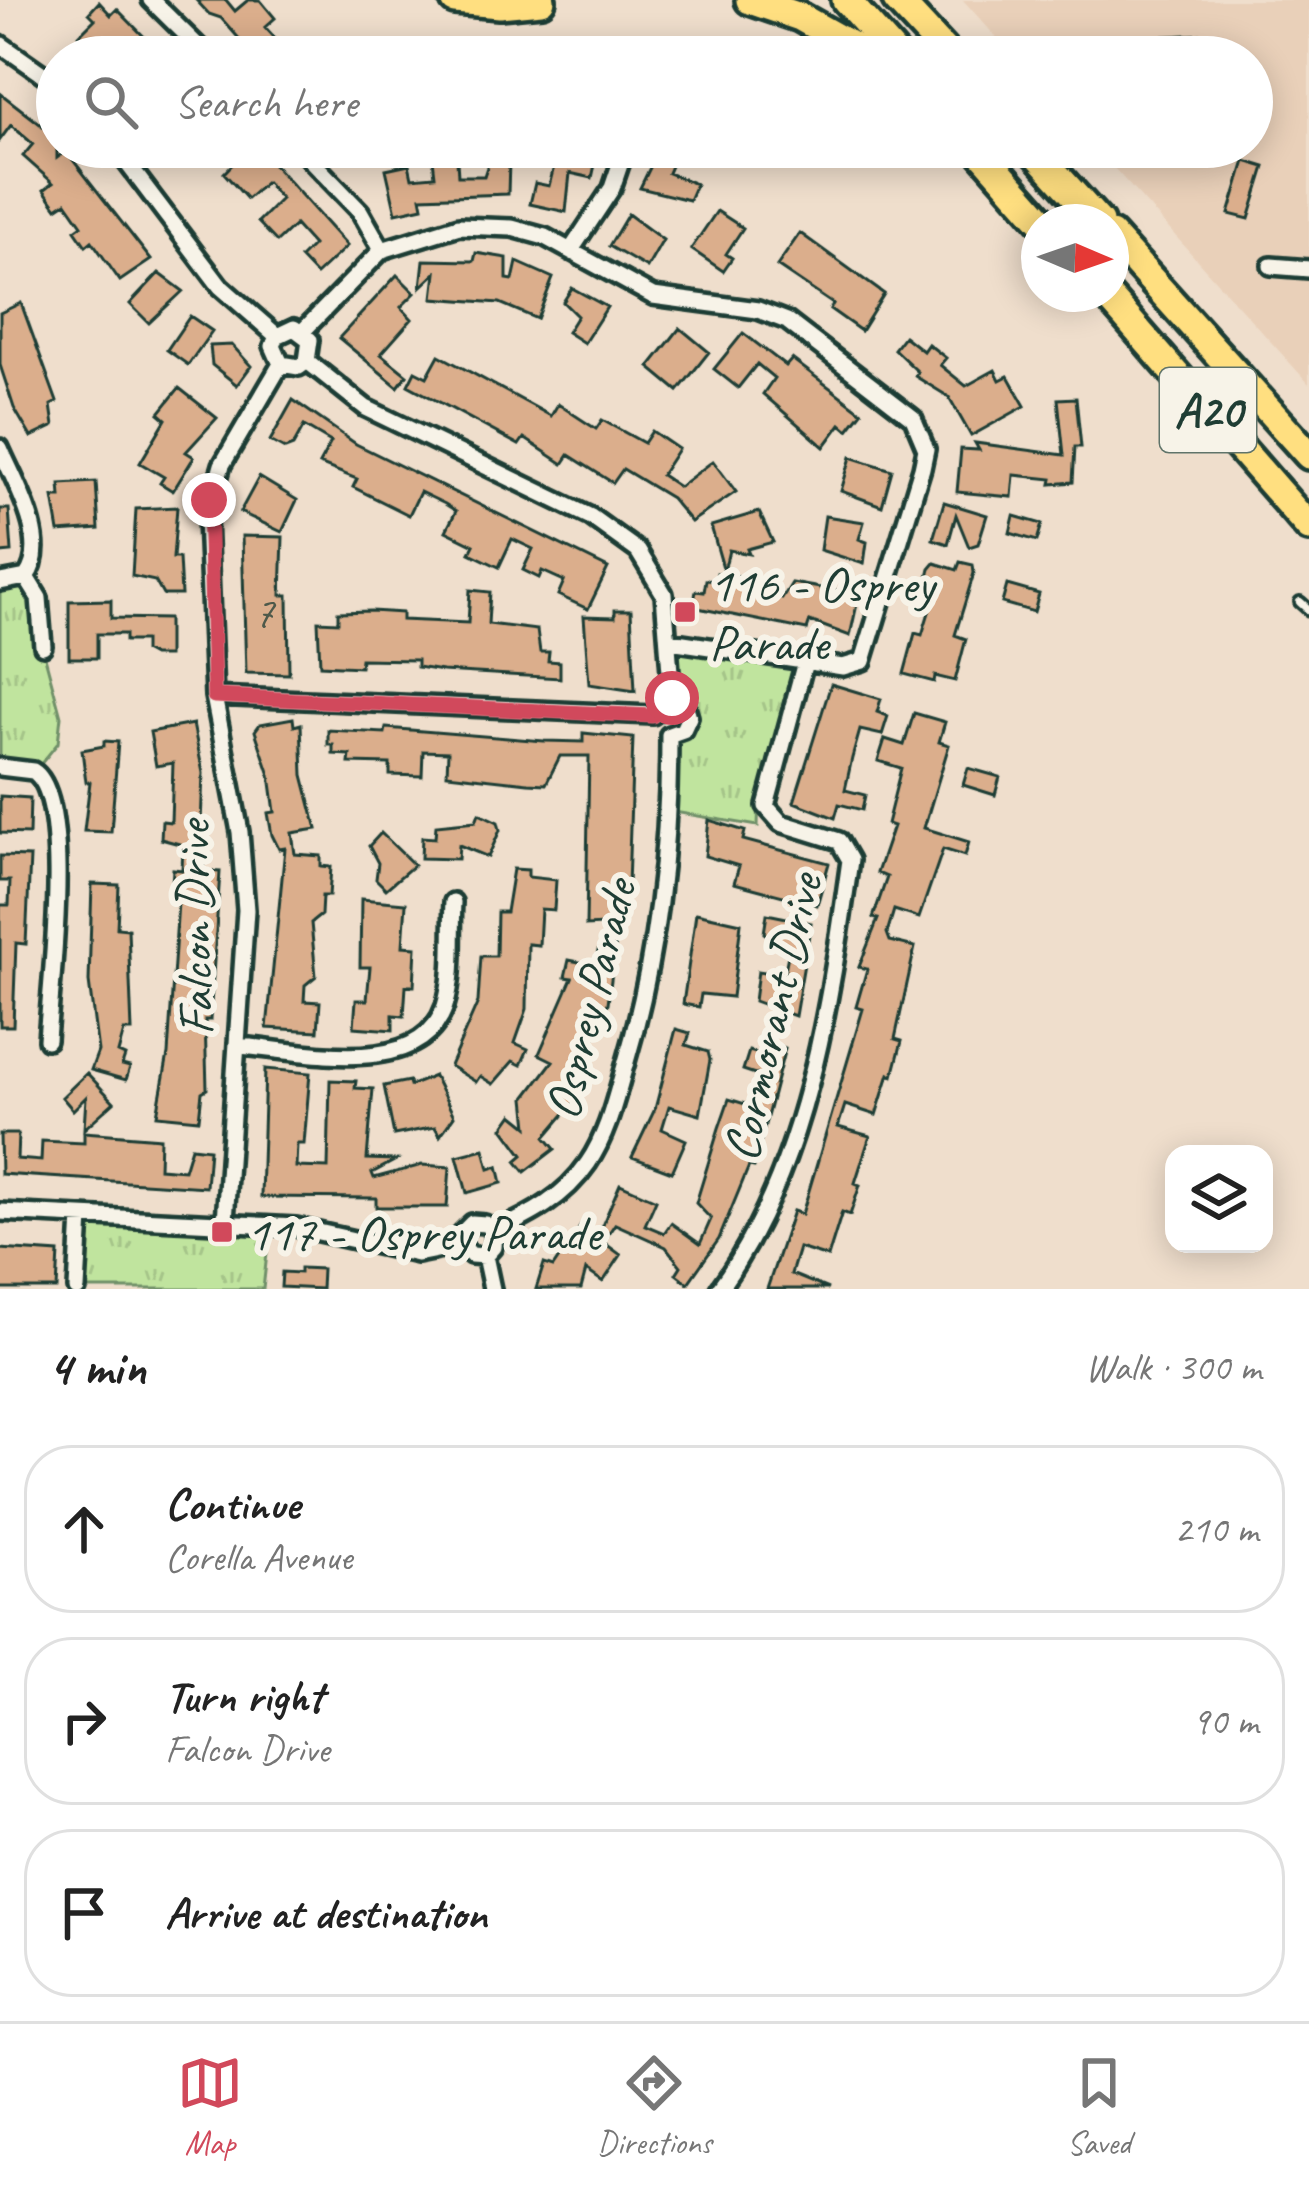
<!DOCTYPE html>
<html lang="en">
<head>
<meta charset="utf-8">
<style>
  body { margin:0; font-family:Caveat,sans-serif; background:#f6f6f6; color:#222 }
  .controls { position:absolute; right:36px; bottom:36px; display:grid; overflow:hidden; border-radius:24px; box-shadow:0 6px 30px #0003 }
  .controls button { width:108px; height:108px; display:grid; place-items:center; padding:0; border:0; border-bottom:3px solid #e0e0e0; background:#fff; color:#222; font:60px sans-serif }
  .compass { position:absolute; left:1021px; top:204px; width:108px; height:108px; border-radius:50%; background:#fff; box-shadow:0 6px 30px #0003; rotate:92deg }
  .stop { position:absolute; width:36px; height:36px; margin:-27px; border:9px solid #d1495b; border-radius:50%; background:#fff }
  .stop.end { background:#d1495b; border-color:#fff; box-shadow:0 3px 12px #0008 }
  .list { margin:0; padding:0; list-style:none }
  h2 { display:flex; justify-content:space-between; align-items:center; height:156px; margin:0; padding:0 48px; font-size:51px }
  h2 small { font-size:39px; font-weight:400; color:#767676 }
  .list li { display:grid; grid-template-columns:78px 1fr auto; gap:36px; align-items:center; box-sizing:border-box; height:168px; margin:0 24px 24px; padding:0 24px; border:3px solid #e0e0e0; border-radius:48px }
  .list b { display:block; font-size:45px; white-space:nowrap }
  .list p { margin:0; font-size:39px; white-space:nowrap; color:#767676 }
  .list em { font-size:39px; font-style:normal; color:#767676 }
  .icon { flex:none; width:66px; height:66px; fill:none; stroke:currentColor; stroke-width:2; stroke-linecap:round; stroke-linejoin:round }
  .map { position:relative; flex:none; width:1309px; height:1289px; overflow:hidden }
  .search { position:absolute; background:#fff; box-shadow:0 6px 30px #0003; left:36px; right:36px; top:36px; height:132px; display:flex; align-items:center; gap:30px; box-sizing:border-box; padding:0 42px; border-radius:66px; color:#767676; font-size:45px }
  .sheet { height:732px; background:#fff }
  nav { display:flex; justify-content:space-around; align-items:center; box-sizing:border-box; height:168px; border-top:3px solid #e0e0e0; background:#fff; font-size:33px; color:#767676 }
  nav a { display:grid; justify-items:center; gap:6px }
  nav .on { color:#d1495b }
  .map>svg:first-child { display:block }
  .built { fill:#e9d0b9 }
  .park { fill:url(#park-tufts); stroke:#709069; stroke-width:3 }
  .building { fill:#dbae8c; stroke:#1f3d34; stroke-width:3 }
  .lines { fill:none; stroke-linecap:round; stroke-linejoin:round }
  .service-casing { stroke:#1f3d34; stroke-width:16 }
  .minor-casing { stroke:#1f3d34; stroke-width:24 }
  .motorway-casing { stroke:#1f3d34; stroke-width:36 }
  .service { stroke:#f7f3e8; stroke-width:8 }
  .minor { stroke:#f7f3e8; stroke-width:15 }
  .motorway { stroke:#ffdf80; stroke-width:27 }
  .route { stroke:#d1495b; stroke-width:15 }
  .poi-dot { fill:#d1495b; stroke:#f7f3e8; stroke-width:4.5 }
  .labels { text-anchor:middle; stroke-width:12; stroke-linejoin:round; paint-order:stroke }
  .number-label { font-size:45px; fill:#4e594a }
  .shield { fill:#f7f3e8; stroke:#60746a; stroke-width:3 }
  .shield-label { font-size:48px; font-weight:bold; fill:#1f3d34 }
  .poi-label { font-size:51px; fill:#1f3d34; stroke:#f7f3e8; text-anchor:start }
  .street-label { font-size:51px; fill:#1f3d34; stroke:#f7f3e8 }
</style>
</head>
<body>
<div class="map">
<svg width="1309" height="1289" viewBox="0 0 1309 1289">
  <defs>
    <pattern id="park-tufts" width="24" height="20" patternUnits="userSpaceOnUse" patternTransform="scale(3)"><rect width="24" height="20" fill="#c0e49e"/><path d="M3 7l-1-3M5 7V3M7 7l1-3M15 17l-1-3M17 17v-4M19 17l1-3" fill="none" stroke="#a5c489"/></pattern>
  </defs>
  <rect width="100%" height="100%" fill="#efdecc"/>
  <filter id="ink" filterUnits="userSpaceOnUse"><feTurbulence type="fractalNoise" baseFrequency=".00833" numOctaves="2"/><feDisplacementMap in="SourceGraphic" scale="24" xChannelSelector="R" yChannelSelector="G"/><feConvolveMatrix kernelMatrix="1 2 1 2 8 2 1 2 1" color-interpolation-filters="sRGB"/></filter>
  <g filter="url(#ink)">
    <path class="built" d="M963 0H1309V384L1095 147H1252V57H1014Z"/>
    <path class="park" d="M25 583 61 716 58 743 40 765 0 762V586Z
      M679 651 794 666 759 796 758 826 674 812 676 740 690 730 679 695Z
      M87 1224 269 1236 263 1289H82Z"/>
    <path class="building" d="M196 0H226L235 11 248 0H260L275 18 265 27 292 57H267L257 46 250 51 221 18 209 14Z
      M99 2 111 15 117 9 164 57H102L79 35 95 19 89 13Z
      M1204 34 1205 57H1132L1131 38Z
      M0 93 57 137V158L66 151 151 260 120 281 92 241 86 246 75 230 82 225 66 202 57 208 44 190 53 183 23 156 33 144 11 125 0 140Z
      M249 147H258L347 246 316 275 300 258 313 245 295 225 277 242 258 222 281 199 266 182 247 199 224 173Z
      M559 147H599L592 178 570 173 566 212 530 204 535 183 549 186Z
      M660 147H679L668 173 696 184 689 200 640 188Z
      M446 158 457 161 458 176H484L489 161H509L508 194 421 197 423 207 396 213 386 169 409 164 412 178 435 176 433 159Z
      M1245 161 1265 167 1249 219 1229 214Z
      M717 211 743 228 726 254 732 258 723 271 691 249Z
      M628 214 663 240 647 268 609 246Z
      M800 233 884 294 861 331 830 309 833 304 777 266Z
      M476 253 507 258V279L513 280 517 262 553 278 537 319 500 303 433 298 436 273 421 287 424 260 474 261Z
      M159 273 183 291 149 323 130 304Z
      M397 275 415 293 401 307 412 319 381 354 407 375 398 387 339 338Z
      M572 288 607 307 584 343 567 332 577 316 563 302Z
      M21 303 57 402 51 405 54 426 31 437 14 408 0 365V313Z
      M190 316 212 331 188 365 167 350Z
      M680 328 709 352 678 391 649 367Z
      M743 333 786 366 792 359 862 412 848 430 841 424 824 447 763 394 774 378 757 364 738 388 714 369Z
      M904 336 923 351 928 344 946 358 940 365 966 386 995 370 1000 380 1008 376 1025 406 971 436 949 397 915 376 918 372 894 349Z
      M232 345 251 366 237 385 212 365 210 346Z
      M439 355 551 416 558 404 596 429 602 420 644 443 652 431 678 449 661 475 679 487 713 461 736 492 691 522 671 498 623 469 613 483 569 455 563 464 524 438 519 445 408 385 415 371 427 377Z
      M179 388 217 418 186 452 194 457 173 491 160 483 164 477 140 463 166 419 159 413Z
      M1076 398 1081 447H1075L1073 482 1051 484 1052 479 1014 475 1012 497 957 492 961 449 979 450 975 443 1064 455 1058 399Z
      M293 400 356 444 608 568 588 609 558 595 564 581 542 571 539 578 523 570 533 549 512 539 499 567 470 553 474 545 446 531 456 511 445 504 420 492 409 515 353 487 357 479 319 464 331 442 304 426 293 446 285 449 270 441Z
      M851 457 892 470 882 506 841 491Z
      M259 477 297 500 282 532 240 512Z
      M96 482 99 529 59 532 53 497H61L60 484Z
      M944 502 987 515 978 544 969 547 956 515 948 544 933 539Z
      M177 507 173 558H179L181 595H163L155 581 132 576 136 509Z
      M0 509H9L12 552 0 553Z
      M759 512 773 542 747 549 749 554 729 550 724 571 711 526Z
      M825 516 864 522 859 539 867 542 864 564 820 550Z
      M1014 516 1042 524 1037 541 1010 533Z
      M242 536 283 537 281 595H288L289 674 246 673Z
      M960 562 973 565 974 573 955 635 966 639 955 681 935 676 934 682 904 674 915 633 922 635 930 609 921 606 930 569 935 563 957 570Z
      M717 573 738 576 737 586 782 599 792 583 859 595 850 636 810 621 807 630 693 607 696 591 704 592 706 580 716 581Z
      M1007 585 1039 594 1034 612 1002 603Z
      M470 590 490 592 488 624 537 630 540 652H549L548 661 560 662V678L442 671 417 667V660L361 659 360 667 320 665 318 621 338 622V612L371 611 402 613V620L468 623Z
      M111 600V618L168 619V656H153L144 651V641H125V634H97V658H69V601Z
      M615 610H631L635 691 589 684 584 616 615 617Z
      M831 684 881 699 877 712 888 716 882 735 860 730 852 758 845 790 865 795 862 810 839 804 835 818 794 802Z
      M914 713 945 722 939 742 949 745 924 828 969 842 965 856 943 849 919 918 894 910 887 933 890 941 915 947 895 1039 902 1041 893 1076 889 1074 876 1115 845 1105 838 1127 870 1136 855 1183 860 1185 850 1215 842 1212 828 1257 799 1248 791 1274 828 1289H767L793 1211 802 1214 863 1009 856 1007 867 969 859 967 878 919 873 918 887 877 877 873 893 826 887 824 901 768 878 761 885 739 904 745Z
      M293 718 294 726 301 724 303 775 317 829 292 833 295 854 321 856V866L331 867 329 896H322L321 915 311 923 316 976 305 985 304 1001 320 1002 318 1031 267 1028 285 848 279 849 272 835 268 813 275 812 270 775 255 731 260 724Z
      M193 724 203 773 201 824H209L203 871 220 872 210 1020H205L207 1089 202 1092 199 1119 157 1115 168 1054 178 902 171 901 173 869 182 870 183 845 161 839 162 821 171 822 173 763 156 766 150 732Z
      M386 728 544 741 583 742V733L633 738 628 886H623L608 1003 573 1092 579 1097 545 1137 555 1149 525 1172 516 1161 523 1155 503 1128 513 1114 528 1126 525 1098 553 1061 539 1054 572 978 565 977 569 960 595 965 598 951 604 952 603 925 586 926 589 756H560L546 784 528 783 447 774 448 752 423 751 422 776 390 775V764L349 763 350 755 333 754V745H328V730L385 733Z
      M104 741 118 742 111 832 84 831 90 782H86L82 750 104 746Z
      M968 768 1000 777 995 795 963 785Z
      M0 796 30 798 29 834 0 833Z
      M479 813 498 822 500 830 488 857 459 845 458 859 421 858 422 837 435 838 436 825 476 821Z
      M709 820 745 831 743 840 829 863 817 905 734 883 739 866 705 856Z
      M381 833 414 865 386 889 376 879 378 863 369 846Z
      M0 856 30 857 26 944 16 943 13 1026H0V905H9L10 881H0Z
      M513 869 528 870V877L556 880 554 910 541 909 539 945 528 944 527 1009 515 1043 528 1049 521 1065 513 1061 493 1084 480 1076 476 1082 450 1066 478 1002 481 956H496L497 912H506Z
      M92 884 119 885 117 928 128 929 132 1031H124L118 1053 125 1056 122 1065 130 1067 126 1080 91 1070 98 1051 89 982Z
      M361 899 406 903 403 946 416 947 414 986H406L404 1016 393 1015V1030L354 1027 356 1000H367L370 967H360Z
      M696 913 741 923 732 997 701 994 699 1007 683 1004Z
      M767 914 811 923 795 1016 754 1001 758 971 784 975 789 950 764 933Z
      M676 1029 690 1033 686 1045 708 1052 710 1060 700 1115 669 1106 662 1129 686 1140 672 1172 632 1157 655 1109Z
      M770 1043 785 1048 754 1167 749 1166 719 1239 688 1283 676 1274 681 1266 666 1247 615 1224 603 1242 621 1255 603 1282 586 1270 581 1289H536L544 1264 553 1267 582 1224 598 1235 620 1184 656 1200 645 1225 664 1233 671 1223 700 1244 711 1219 696 1203 719 1128 729 1099 755 1107 764 1077 743 1070 749 1051 766 1056Z
      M265 1069 310 1073 304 1144H297L296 1167 328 1168 330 1080 356 1081 355 1088 373 1089 367 1159 396 1160 372 1173 374 1178 422 1165 450 1167 447 1207H376V1198L261 1197Z
      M87 1073 114 1102 84 1129 86 1097 73 1110 62 1097Z
      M434 1076 454 1116 440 1136 435 1127 394 1135 384 1086 409 1081 410 1086Z
      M84 1132 160 1138 159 1168 184 1170 191 1147 209 1149 206 1187 1 1174 0 1134H18L17 1159 41 1161 42 1141 84 1143Z
      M484 1149 489 1169 498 1166 502 1183 467 1193 457 1156Z
      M0 1249 59 1253 57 1289H0Z
      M300 1268 322 1269 321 1289 281 1287 282 1272 300 1273Z"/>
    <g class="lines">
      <g class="service-casing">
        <path id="service" d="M1300 602 1309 610"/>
      </g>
      <g class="minor-casing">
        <path id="minor" d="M151 0 209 57
          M0 44 57 84
          M115 147 220 286 277 336
          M298 147 360 211 382 250
          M571 250 612 188 626 147
          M1271 266 1309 269
          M303 331 382 250 459 226 512 228 545 237 653 296 758 310 787 321 913 418 926 449 922 468 863 661 843 667 670 641
          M277 336 294 328 310 340 307 361
          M277 336 273 346 281 364 299 367 307 361
          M307 361 366 408 591 517 638 551 664 594 672 698
          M0 448C14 481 52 543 26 577L0 582
          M26 577 39 598 43 646
          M214 696 653 715
          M669 735 683 730 689 717 685 704 672 698
          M0 767 33 771C75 796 50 990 47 1040
          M239 1046C300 1050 420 1081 445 1006 455 975 451 934 453 902
          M0 1212 296 1227 417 1254 462 1245
          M225 1221 246 910 240 832 214 696 207 517 222 465 281 364
          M494 1232C531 1215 564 1198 588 1163 607 1135 615 1101 624 1069 657 958 669 850 669 735
          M462 1245 471 1255 485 1256 493 1247 494 1232
          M462 1245V1233L472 1223 485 1224 494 1232
          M485 1256 492 1289
          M77 1289 81 1217
          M719 1289C806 1169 830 1005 850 860L839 841 781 823 766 806 805 662"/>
      </g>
      <g class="motorway-casing">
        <path id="motorway" d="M455 0 499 4 541 0
          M750 0 800 17 871 57
          M846 0 897 57
          M897 0 950 57
          M977 147 1043 222
          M1031 147 1099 222
          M1111 235 1309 455
          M1106 294 1309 527"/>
      </g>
      <use href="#service" class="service"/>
      <use href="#minor" class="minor"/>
      <use href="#motorway" class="motorway"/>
    </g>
  </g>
  <g class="lines" filter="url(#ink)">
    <path class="route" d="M209 500 214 696 652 716 661 700 672 698"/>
  </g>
  <g class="poi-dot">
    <rect x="673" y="600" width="24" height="24" rx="6"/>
    <rect x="210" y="1220" width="24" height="24" rx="6"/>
  </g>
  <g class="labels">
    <g class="number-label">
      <text x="264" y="627">7</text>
    </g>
    <rect class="shield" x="1160" y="368" width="96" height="84" rx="9"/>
    <g class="shield-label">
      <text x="1208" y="427">A20</text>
    </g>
    <g class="poi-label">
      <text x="709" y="601">116 - Osprey<tspan x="709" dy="59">Parade</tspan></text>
      <text x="246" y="1250">117 - Osprey Parade</text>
    </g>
    <g class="street-label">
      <text transform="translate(193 928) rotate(-91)" y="18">Falcon Drive</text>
      <text transform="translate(589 999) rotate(-76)" y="18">Osprey Parade</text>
      <text transform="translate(771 1017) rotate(-77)" y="18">Cormorant Drive</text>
    </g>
  </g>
</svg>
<div class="controls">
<button><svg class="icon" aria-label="layers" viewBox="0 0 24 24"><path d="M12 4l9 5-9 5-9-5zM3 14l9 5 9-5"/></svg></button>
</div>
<svg class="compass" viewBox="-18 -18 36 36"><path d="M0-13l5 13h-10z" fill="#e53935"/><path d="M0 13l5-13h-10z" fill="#767676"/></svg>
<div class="stop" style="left:672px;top:698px"></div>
<div class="stop end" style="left:209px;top:500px"></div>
<div class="search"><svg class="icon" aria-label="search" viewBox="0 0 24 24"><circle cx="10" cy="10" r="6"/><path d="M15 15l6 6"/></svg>Search here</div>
</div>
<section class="sheet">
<h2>4 min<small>Walk · 300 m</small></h2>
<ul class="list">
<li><svg class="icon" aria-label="ahead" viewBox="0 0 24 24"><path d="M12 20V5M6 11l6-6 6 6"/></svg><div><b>Continue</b><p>Corella Avenue</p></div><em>210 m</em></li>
<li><svg class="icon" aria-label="right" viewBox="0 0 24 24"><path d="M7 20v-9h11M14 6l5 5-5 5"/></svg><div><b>Turn right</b><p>Falcon Drive</p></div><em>90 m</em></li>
<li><svg class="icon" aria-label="arrive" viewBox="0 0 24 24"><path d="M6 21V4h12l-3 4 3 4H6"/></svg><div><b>Arrive at destination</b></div></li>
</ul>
</section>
<nav>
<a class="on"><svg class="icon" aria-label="map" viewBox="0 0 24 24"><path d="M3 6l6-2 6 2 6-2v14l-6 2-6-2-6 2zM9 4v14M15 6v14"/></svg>Map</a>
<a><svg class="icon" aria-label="directions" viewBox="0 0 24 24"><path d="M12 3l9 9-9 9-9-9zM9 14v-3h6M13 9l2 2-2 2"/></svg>Directions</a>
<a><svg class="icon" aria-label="saved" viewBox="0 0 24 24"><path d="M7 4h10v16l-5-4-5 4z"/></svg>Saved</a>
</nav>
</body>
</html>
